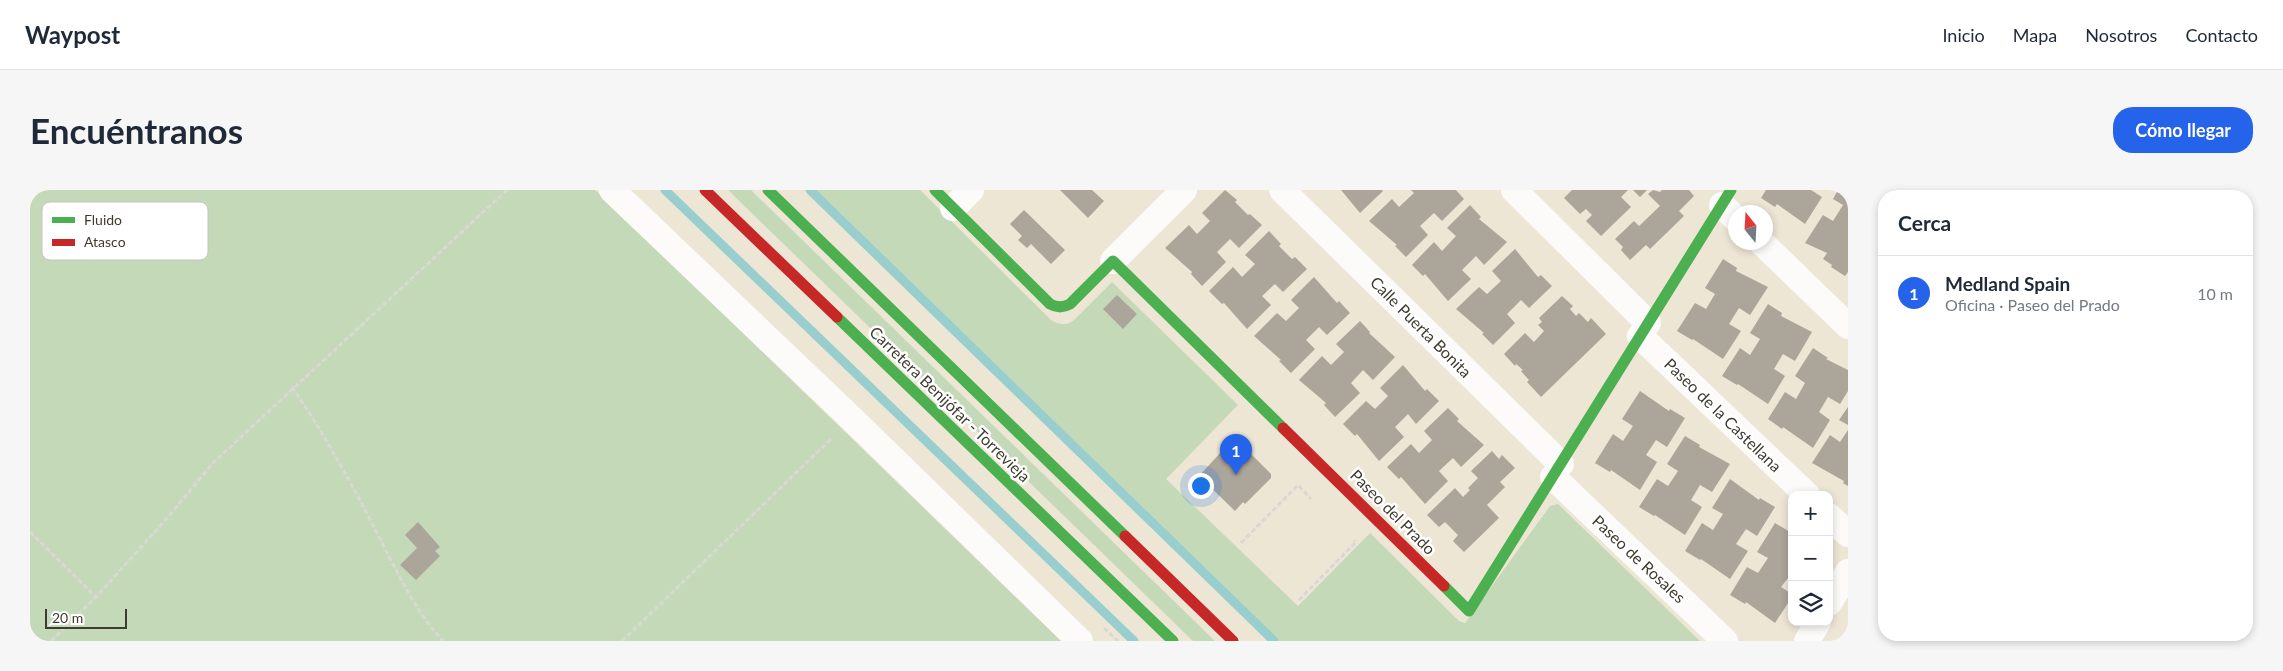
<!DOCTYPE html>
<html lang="es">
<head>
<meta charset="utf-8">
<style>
  body { margin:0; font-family:Lato,sans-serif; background:#f6f6f7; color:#1f2937 }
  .controls { position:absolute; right:15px; bottom:15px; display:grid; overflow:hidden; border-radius:10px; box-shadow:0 2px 8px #0003 }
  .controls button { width:45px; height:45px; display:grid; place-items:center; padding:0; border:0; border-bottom:1px solid #e0e1e3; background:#fff; color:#1f2937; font:25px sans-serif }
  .compass { position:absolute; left:1698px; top:15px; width:45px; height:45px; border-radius:50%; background:#fff; box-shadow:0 2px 8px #0003; rotate:342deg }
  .scale { position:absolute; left:15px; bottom:12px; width:82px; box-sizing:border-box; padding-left:5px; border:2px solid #403b2f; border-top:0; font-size:14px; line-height:18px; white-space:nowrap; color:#403b2f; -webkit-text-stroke:4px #fff; paint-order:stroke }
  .you { position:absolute; left:1170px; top:295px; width:18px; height:18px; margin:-12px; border:4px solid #fff; border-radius:50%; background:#1a73e8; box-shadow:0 0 0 8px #1a73e833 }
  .badge { display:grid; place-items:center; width:32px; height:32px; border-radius:50%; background:#2563eb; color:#fff; font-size:16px; font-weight:700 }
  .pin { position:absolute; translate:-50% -41px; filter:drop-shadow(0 1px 2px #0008) }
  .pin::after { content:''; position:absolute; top:26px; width:18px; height:15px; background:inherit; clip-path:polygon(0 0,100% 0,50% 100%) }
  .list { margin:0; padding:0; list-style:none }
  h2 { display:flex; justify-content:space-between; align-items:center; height:65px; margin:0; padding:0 20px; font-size:21px }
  h2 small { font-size:16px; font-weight:400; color:#747a83 }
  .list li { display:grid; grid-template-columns:32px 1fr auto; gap:15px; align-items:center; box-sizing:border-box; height:75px; padding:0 20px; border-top:1px solid #e0e1e3 }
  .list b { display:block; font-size:19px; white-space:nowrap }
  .list p { margin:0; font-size:16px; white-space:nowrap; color:#747a83 }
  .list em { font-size:16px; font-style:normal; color:#747a83 }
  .icon { flex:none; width:28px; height:28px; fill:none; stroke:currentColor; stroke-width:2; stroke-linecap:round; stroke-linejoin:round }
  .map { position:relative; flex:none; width:1818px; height:451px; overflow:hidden; border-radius:20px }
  header { display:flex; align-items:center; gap:30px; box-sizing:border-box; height:70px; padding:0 25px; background:#fff; border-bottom:1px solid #e0e1e3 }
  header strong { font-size:24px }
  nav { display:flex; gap:28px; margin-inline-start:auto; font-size:18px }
  .intro { display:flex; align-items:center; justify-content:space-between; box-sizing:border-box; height:120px; padding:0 30px }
  h1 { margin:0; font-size:35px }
  .button { padding:12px 22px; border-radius:20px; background:#2563eb; color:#fff; font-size:18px; font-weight:700 }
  main { display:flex; gap:30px; padding:0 30px }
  aside { flex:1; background:#fff; border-radius:20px; box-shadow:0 2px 8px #0003 }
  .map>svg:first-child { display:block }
  .green { fill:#c4d9b8 }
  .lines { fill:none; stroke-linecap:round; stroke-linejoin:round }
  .stream { stroke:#98cece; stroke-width:9 }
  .building { fill:#aca69a }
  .path { stroke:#d9d8d2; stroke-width:3; stroke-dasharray:5 2.5; stroke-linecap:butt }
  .street { stroke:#fcfbf9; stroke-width:26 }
  .fast { stroke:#4caf50; stroke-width:11 }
  .jam { stroke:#c62828; stroke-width:11 }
  .labels { text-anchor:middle; stroke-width:5; stroke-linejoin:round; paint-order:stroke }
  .street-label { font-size:16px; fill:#403b2f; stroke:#fff }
  .key { fill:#fff; stroke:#c6c4c1; stroke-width:1 }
  .key-label { font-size:14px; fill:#403b2f }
</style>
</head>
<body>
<header>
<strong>Waypost</strong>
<nav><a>Inicio</a><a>Mapa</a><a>Nosotros</a><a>Contacto</a></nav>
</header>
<div class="intro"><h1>Encuéntranos</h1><a class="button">Cómo llegar</a></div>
<main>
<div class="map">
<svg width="1818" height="451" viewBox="0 0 1818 451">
  <rect width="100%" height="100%" fill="#ede6d5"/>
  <path class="green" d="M0 0H565L1031 451H0Z
    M698 0H721L1185 451H1163Z
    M785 0H890L1021 130C1029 135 1037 136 1044 130L1082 92 1208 215 1136 289 1268 416 1340 343 1429 431 1435 433 1520 316 1528 314 1670 451H1249Z"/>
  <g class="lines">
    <path class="stream" d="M635 0 1104 451
      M780 0 1244 451"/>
  </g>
  <path class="building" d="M1030 0H1062L1074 11 1058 28Z
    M1195 0 1207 10 1205 12 1218 25 1220 24 1232 35 1209 58 1200 49 1187 62 1196 72 1172 96 1161 84 1162 82 1135 58 1159 35 1167 44 1180 31 1172 23Z
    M1311 0H1352L1353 1 1330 23Z
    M1381 0H1426L1434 9 1412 31 1404 23 1390 36 1398 45 1376 67 1365 56 1367 55 1339 31 1362 9 1369 17 1384 3Z
    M1542 0H1598L1591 7 1601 17 1571 46 1556 31 1562 25 1556 19 1550 24 1534 8Z
    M1603 0H1617L1610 7Z
    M1623 0 1630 2 1632 0H1659L1664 6 1649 21 1654 26 1620 59 1616 55 1600 70 1591 60 1593 57 1585 49 1604 31 1609 36 1630 16 1618 4Z
    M1736 0H1781L1792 7 1775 34 1747 14 1745 17 1731 8Z
    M1808 0H1818V82L1815 86 1801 77 1802 75 1793 69 1797 63 1775 53 1793 25 1803 31 1813 15 1803 9Z
    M1440 15 1451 27 1449 29 1477 52 1454 75 1446 66 1432 80 1441 89 1418 111 1395 84 1393 86 1382 75 1404 52 1412 61 1426 46 1417 38Z
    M994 20 1035 60 1021 74 1001 54 997 58 988 50 992 46 980 34Z
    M1239 41 1251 54 1249 56 1262 69 1265 67 1277 79 1253 102 1245 94 1232 106 1241 115 1217 139 1194 113 1192 114 1179 101 1203 77 1212 87 1225 74 1215 65Z
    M1485 59 1508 87 1511 85 1522 96 1499 118 1491 110 1477 124 1485 133 1463 155 1452 144 1454 143 1426 119 1449 97 1457 104 1471 91 1462 81Z
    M1693 69 1707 78 1706 81 1738 97 1720 125 1709 118 1699 134 1711 141 1693 169 1663 149 1662 150 1647 141 1665 113 1676 119 1685 104 1675 98Z
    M1284 87 1307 113 1309 111 1320 123 1297 145 1289 137 1276 150 1285 159 1261 183 1249 171 1251 170 1224 146 1247 123 1256 131 1269 118 1261 110Z
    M1087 105 1107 124 1093 139 1073 119Z
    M1532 106 1543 116 1540 119 1546 126 1549 123 1558 132 1561 128 1576 144 1511 207 1497 192 1499 190 1491 181 1493 180 1486 174 1485 176 1474 164 1495 143 1504 152 1514 141 1508 135 1512 132 1509 128Z
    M1738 114 1752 123 1751 126 1782 142 1765 171 1753 164 1744 179 1755 186 1738 214 1708 194 1707 195 1692 186 1710 158 1720 165 1730 149 1720 143Z
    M1330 131 1340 142 1339 143 1365 167 1343 190 1333 180 1321 193 1330 203 1305 227 1294 215 1296 213 1269 190 1292 166 1301 175 1314 162 1306 154Z
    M1783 158 1798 168 1796 169 1818 180V201L1810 214 1798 207 1789 222 1800 230 1783 258 1753 237 1752 239 1738 229 1755 202 1766 209 1775 193 1765 186Z
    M1373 175 1395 201 1397 199 1409 211 1386 234 1378 224 1365 237 1374 247 1349 271 1327 244 1325 246 1313 234 1336 211 1345 219 1358 206 1350 198Z
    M1610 201 1639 221 1640 219 1655 228 1637 257 1626 250 1616 265 1627 272 1610 300 1581 280 1580 282 1565 273 1583 244 1593 251 1603 236 1592 229Z
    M1818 217V235L1809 230Z
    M1418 218 1429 229 1427 231 1454 255 1431 277 1423 268 1409 281 1418 291 1395 314 1371 287 1369 289 1357 277 1381 254 1389 263 1402 250 1394 241Z
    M1818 240V296L1813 293 1814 291 1782 273 1800 245 1810 252Z
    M1655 246 1670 255 1669 257 1700 274 1682 302 1670 295 1661 310 1672 317 1655 345 1625 325 1624 326 1609 317 1627 289 1638 296 1648 281 1637 274Z
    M1203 249H1206L1241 284V288L1215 314 1213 312 1205 321 1169 286Z
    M1462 261 1469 269 1472 265 1485 278 1470 292 1475 297 1457 315 1469 328 1434 362 1423 351 1428 345 1415 332 1409 337 1397 325 1425 298 1433 307 1440 300 1438 298 1448 288 1441 281Z
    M1700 289 1729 310 1730 308 1745 317 1727 346 1716 339 1706 354 1718 361 1700 389 1671 369 1670 370 1655 361 1672 333 1683 340 1693 324 1682 318Z
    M388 332 410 357 405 361 410 366 386 390 370 375 387 358 375 345Z
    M1745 333 1760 342 1758 344 1762 346V383L1751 397 1762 404V407L1745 433 1716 412 1715 414 1700 405 1717 377 1728 383 1738 368 1727 362Z"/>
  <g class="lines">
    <path class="path" d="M262 197C293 242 319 289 344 337 365 377 382 417 413 451
      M0 342 66 407
      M1211 353 1268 295 1281 309
      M1269 410 1326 352 1324 350
      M1074 438 1088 451
      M21 451 66 407 132 334 183 273 477 0
      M592 451 802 248"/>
    <path class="street" d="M582 0 821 228 1050 451
      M1252 0 1531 274
      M1484 0 1618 133
      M1692 15 1706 29
      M923 18 941 0
      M1731 52 1818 136
      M1083 71 1154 0
      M1610 146 1777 305
      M1523 287 1695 451
      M1799 326 1818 344
      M1799 413 1818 382
      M1777 451 1788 432"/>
    <path class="fast" d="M738 0 1095 346
      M905 0 1020 114C1027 118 1033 118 1040 114L1083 71 1253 238
      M807 127 1143 451
      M1414 396 1439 421 1701 0"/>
    <path class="jam" d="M675 0 807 127
      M1253 238 1414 396
      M1095 346 1203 451"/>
  </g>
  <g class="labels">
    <g class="street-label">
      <text transform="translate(1391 137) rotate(45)" y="6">Calle Puerta Bonita</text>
      <text transform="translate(920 214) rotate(44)" y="6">Carretera Benijófar - Torrevieja</text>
      <text transform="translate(1693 225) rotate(44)" y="6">Paseo de la Castellana</text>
      <text transform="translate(1363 322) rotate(45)" y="6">Paseo del Prado</text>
      <text transform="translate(1609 369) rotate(43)" y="6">Paseo de Rosales</text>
    </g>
  </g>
  <rect x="12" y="12" width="166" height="58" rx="8" class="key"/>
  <rect x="22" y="27" width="23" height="6" fill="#4caf50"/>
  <rect x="22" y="49" width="23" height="7" fill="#c62828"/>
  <g class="key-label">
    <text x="54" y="35">Fluido</text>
    <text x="54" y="57">Atasco</text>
  </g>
</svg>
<div class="controls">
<button>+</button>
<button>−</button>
<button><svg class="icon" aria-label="layers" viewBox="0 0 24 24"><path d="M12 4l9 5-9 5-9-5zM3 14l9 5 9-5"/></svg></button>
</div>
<svg class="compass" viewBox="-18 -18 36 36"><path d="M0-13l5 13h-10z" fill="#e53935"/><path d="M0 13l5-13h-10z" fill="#747a83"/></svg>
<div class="scale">20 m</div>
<div class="you"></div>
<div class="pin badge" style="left:1206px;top:285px">1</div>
</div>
<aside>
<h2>Cerca<small></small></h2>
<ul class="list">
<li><span class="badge">1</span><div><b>Medland Spain</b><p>Oficina · Paseo del Prado</p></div><em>10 m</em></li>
</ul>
</aside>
</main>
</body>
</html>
